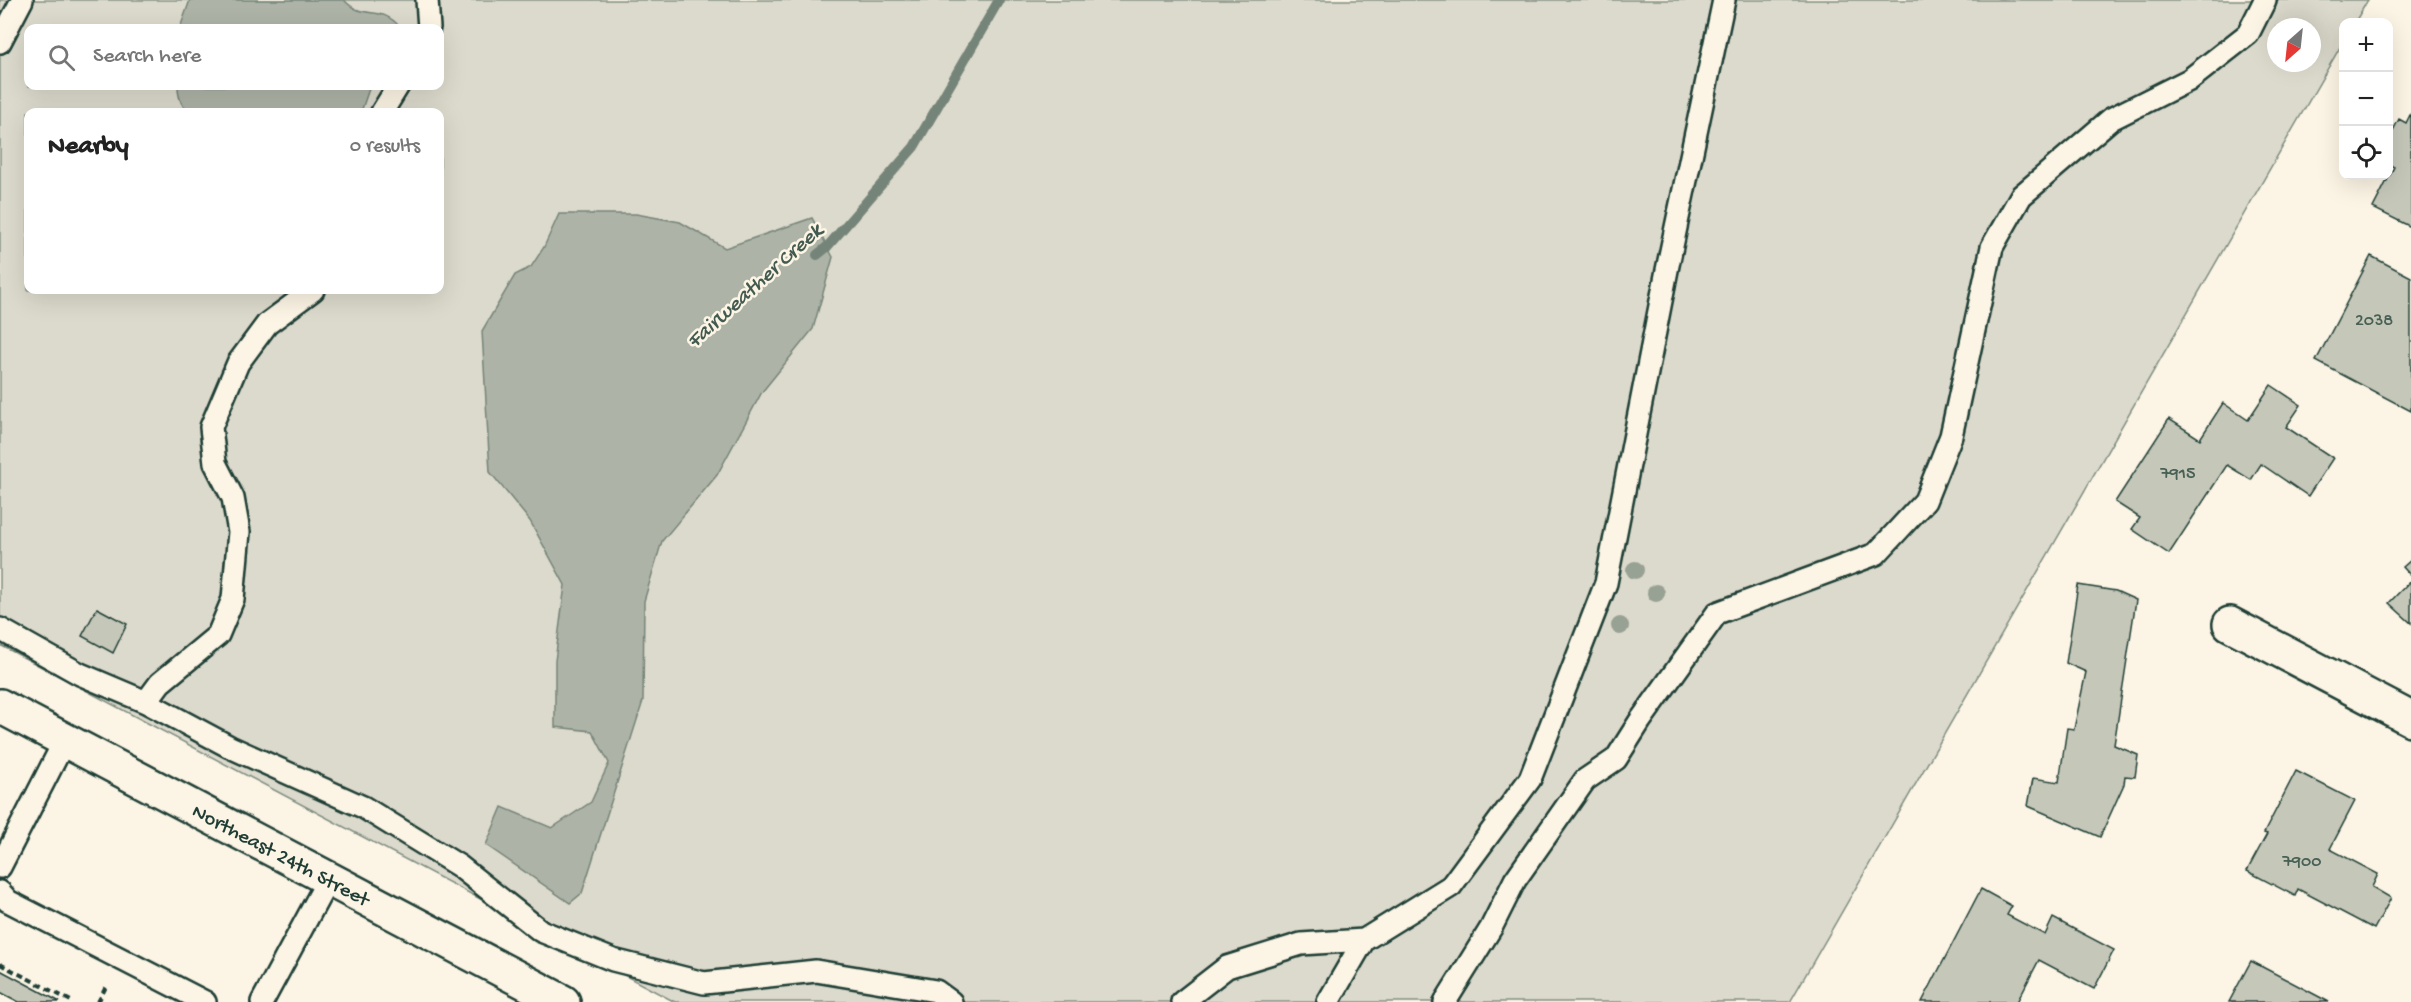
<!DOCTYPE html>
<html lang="en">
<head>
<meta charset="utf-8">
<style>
  body { margin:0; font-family:"Gochi Hand",sans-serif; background:#f2f2f2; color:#222 }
  .controls { position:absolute; right:18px; top:18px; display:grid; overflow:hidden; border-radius:12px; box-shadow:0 6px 24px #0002 }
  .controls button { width:54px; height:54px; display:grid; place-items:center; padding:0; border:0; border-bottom:2px solid #e0e0e0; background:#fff; color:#222; font:30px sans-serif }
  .compass { position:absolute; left:2267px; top:18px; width:54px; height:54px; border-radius:50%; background:#fff; box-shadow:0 6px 24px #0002; rotate:207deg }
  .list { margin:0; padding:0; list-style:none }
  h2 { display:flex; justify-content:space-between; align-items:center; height:78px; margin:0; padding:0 24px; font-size:26px }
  h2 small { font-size:20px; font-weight:400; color:#767676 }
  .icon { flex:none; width:33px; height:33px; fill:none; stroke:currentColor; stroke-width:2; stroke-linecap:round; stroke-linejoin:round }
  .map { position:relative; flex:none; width:2411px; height:1002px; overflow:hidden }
  .search { position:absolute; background:#fff; box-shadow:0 6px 24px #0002; left:24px; top:24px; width:420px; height:66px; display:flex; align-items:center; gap:15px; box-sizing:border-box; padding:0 21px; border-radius:12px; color:#767676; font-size:22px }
  .panel { position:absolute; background:#fff; box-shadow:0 6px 24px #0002; left:24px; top:108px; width:420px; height:186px; border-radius:12px }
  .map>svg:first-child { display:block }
  .green { fill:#dcdacc; stroke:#7e8c80; stroke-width:1.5; fill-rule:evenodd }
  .water { fill:#aeb3a7; stroke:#758479; stroke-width:1.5 }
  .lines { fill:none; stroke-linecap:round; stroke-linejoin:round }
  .stream { stroke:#758479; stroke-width:10 }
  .building { fill:#c5c7b9; stroke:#1f3d34; stroke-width:1.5 }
  .lane-casing { stroke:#1f3d34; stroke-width:26 }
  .street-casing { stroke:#1f3d34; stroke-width:38 }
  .secondary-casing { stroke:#1f3d34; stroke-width:38 }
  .path { stroke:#1f3d34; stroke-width:4; stroke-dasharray:6 4.5; stroke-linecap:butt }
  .lane { stroke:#fcf5e5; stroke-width:21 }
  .street { stroke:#fcf5e5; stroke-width:33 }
  .secondary { stroke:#fcf5e5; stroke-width:33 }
  .tree { fill:#97a194 }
  .labels { text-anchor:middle; stroke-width:5; stroke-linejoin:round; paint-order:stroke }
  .number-label { font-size:18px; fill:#486055 }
  .street-label { font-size:21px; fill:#1f3d34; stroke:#fcf5e5 }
  .water-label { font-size:22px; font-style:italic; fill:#435a51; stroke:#fcf5e5 }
</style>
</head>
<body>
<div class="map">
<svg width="2411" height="1002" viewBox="0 0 2411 1002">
  <rect width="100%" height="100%" fill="#fcf5e5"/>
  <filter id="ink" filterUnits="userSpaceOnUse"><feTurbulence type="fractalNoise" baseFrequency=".0167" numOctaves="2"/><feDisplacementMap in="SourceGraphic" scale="12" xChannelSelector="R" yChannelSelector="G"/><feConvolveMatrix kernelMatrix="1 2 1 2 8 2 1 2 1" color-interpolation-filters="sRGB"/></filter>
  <g filter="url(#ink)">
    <path class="green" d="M0 0H2368L2355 22H2344L2343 42 1790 1002H675L0 645ZM2276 27H2312V63H2276ZM28 28H440V86H28ZM28 112H440V290H28Z"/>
    <path class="water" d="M190 0H344C365 22 379 3 400 27L180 28Z
      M178 86H370L361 112H189C181 106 178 96 178 86Z
      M559 214H636L680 222 725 248 812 218 833 257 813 329 762 392 717 475 662 541 644 601 643 701 582 893 570 903 486 845 502 807 552 828 591 802 609 763 592 731 555 727V661L565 585 530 521 490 472 482 331 515 275 531 267 544 247Z"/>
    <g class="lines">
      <path class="stream" d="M817 255 827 247 914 147 999 0"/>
    </g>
    <path class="building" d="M2411 113V227L2373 208 2394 167 2388 164V140L2399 119 2406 123Z
      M2371 256 2411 277V411L2316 361Z
      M2271 385 2301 405 2286 427 2333 458 2308 496 2261 464 2251 480 2227 465 2169 554 2132 529 2140 518 2115 502 2169 419 2200 439 2223 403 2248 420Z
      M2411 560V576L2403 567Z
      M2411 580V623L2389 603Z
      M2078 585 2116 591 2136 600 2114 745 2138 755 2135 777 2125 776 2124 784 2100 837 2028 806 2033 778 2059 782 2067 728 2074 729 2086 672 2066 663Z
      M97 608 127 624 113 653 82 636Z
      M2296 771 2355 801 2330 849 2378 874 2372 887 2391 898 2374 929 2298 889 2295 896 2247 871 2267 834 2264 833Z
      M1981 889 2012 906 2007 915 2045 935 2053 918 2114 950 2094 989 2039 960 2017 1002H1922Z
      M2251 961 2329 1002H2229Z
      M0 970 60 1002H19L0 992Z"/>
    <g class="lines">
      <g class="lane-casing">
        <path id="lane" d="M427 0 429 28
          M0 42 22 0
          M382 112 398 86
          M0 629 80 674 146 702 230 747 363 807 459 866 541 931 613 960 704 983 816 971 936 991 951 1002
          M146 702 160 683 218 635 233 599 239 532 233 498 215 463 211 427 238 363 267 324 313 290
          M0 867 65 740
          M0 892 8 901 205 1002
          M262 1002 329 878
          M1182 1002 1227 967 1301 944 1364 940
          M1328 1002 1364 940 1451 886 1530 779 1606 583 1667 270 1724 0
          M1445 1002 1491 928 1515 880 1585 780 1616 759 1640 721 1717 613 1876 554 1925 501 1951 436 1992 247 2021 196 2111 119 2189 80 2248 34 2265 0"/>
      </g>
      <g class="street-casing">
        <path id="street" d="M2230 624 2411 719"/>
      </g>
      <g class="secondary-casing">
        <g id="secondary">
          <path id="s1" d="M0 706 563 1002"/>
        </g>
      </g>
      <path class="path" d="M0 964 73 1002
        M98 1002 107 985"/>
      <use href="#lane" class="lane"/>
      <use href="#street" class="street"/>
      <use href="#secondary" class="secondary"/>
    </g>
    <g class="tree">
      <circle cx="1635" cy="570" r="9"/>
      <circle cx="1656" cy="593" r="9"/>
      <circle cx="1620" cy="626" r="9"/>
    </g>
  </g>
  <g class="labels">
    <g class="number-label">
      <text x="2374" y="325">2038</text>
      <text x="2178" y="478">7915</text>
      <text x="2302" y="866">7900</text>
    </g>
    <g class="street-label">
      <text dy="7" stroke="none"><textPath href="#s1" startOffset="318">Northeast 24th Street</textPath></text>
    </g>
    <g class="water-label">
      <text transform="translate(753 284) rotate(-42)" y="8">Fairweather Creek</text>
    </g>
  </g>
</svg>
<div class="controls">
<button>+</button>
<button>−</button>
<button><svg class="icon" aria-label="locate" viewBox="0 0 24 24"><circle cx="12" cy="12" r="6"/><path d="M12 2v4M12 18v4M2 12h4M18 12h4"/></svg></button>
</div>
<svg class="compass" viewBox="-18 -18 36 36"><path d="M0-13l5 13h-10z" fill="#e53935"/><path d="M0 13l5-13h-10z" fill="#767676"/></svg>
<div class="search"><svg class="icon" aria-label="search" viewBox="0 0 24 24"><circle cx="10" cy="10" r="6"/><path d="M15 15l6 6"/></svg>Search here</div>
<section class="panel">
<h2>Nearby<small>0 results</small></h2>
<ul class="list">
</ul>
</section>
</div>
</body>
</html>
